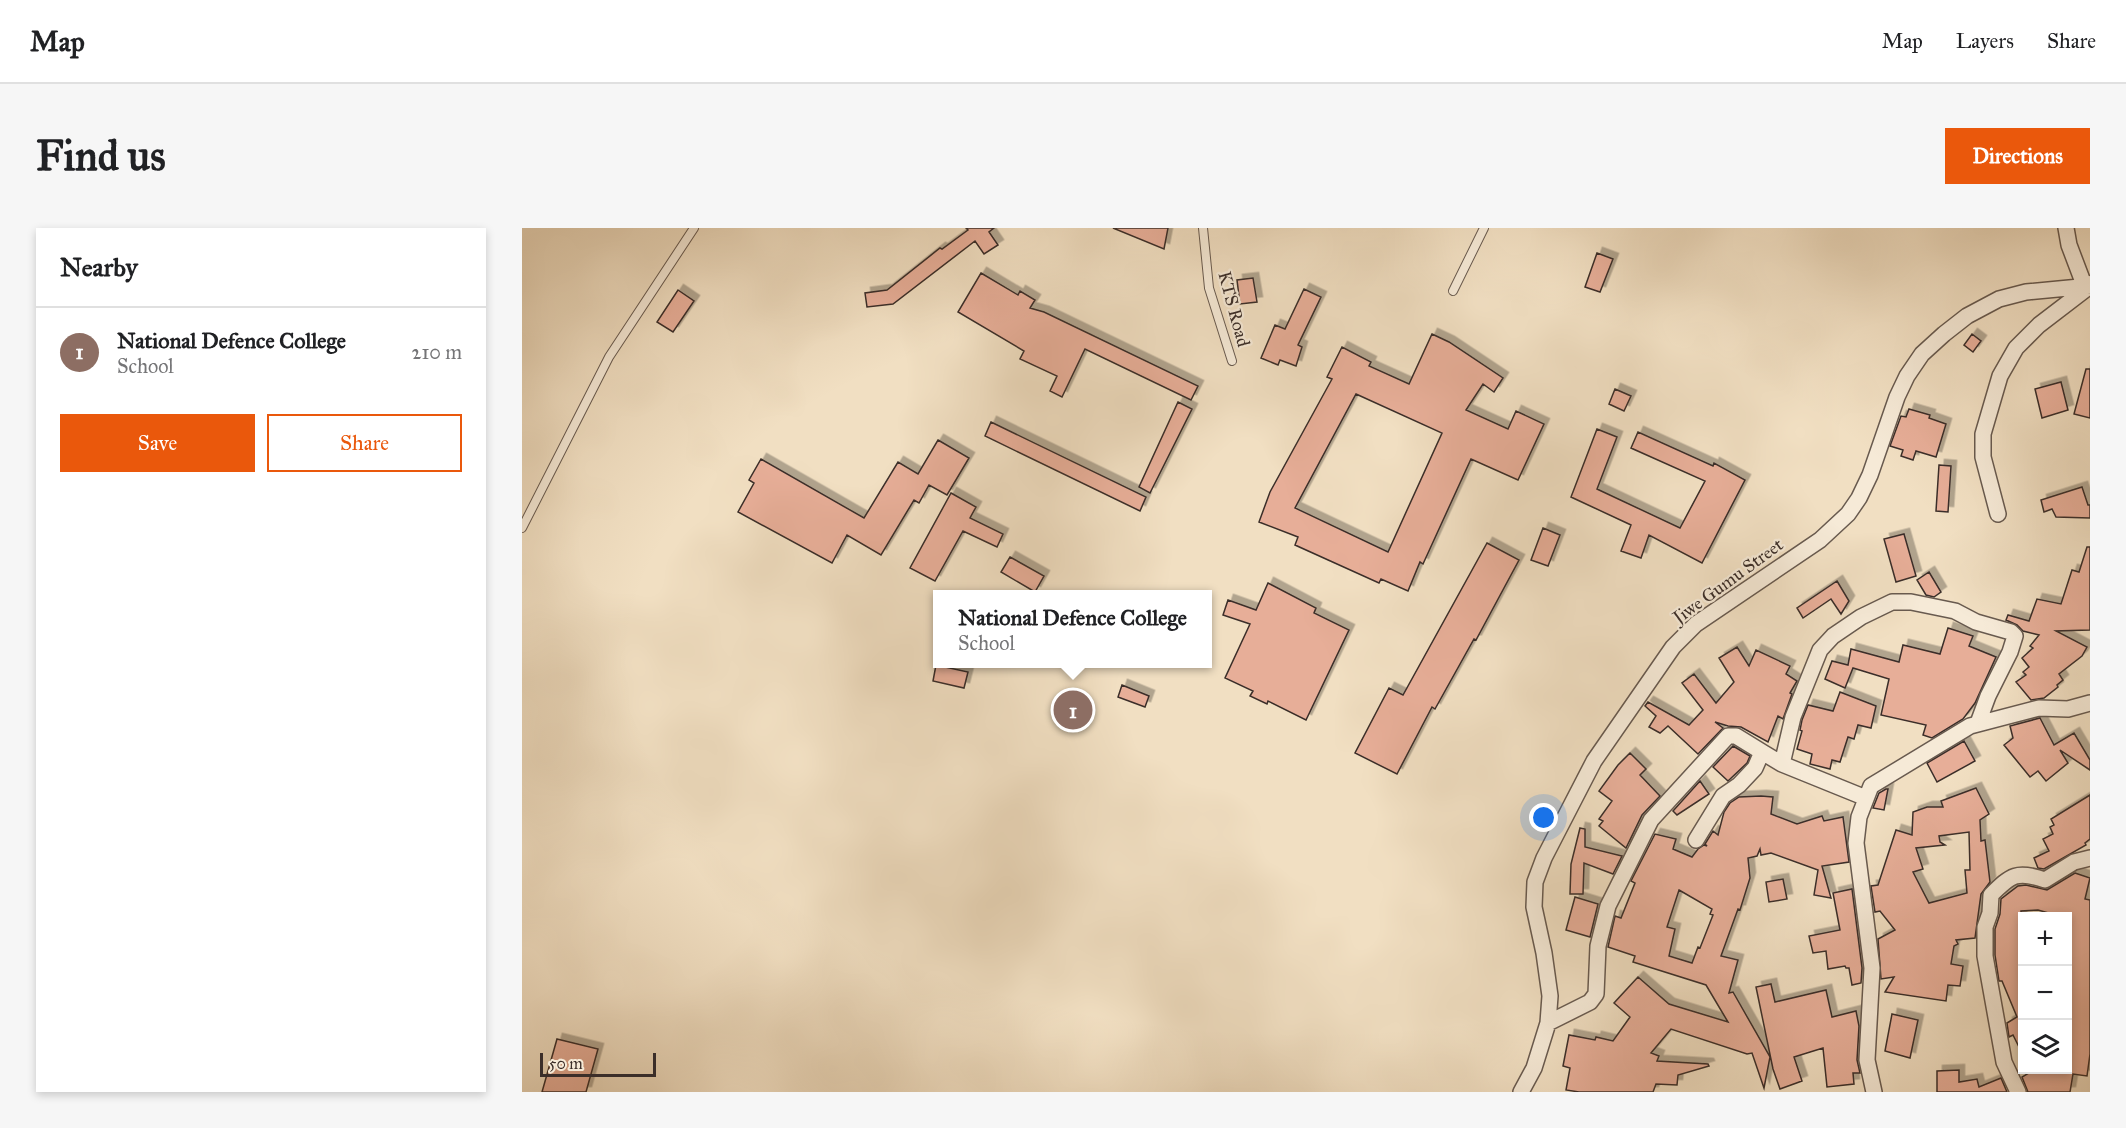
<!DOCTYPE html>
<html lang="en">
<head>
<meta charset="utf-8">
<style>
  body { margin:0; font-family:"IM FELL Great Primer",serif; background:#f6f6f6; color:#202124 }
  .controls { position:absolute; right:18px; bottom:18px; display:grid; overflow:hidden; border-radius:0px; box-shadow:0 3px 9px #0003 }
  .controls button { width:54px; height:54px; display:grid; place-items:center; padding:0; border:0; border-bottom:2px solid #e0e0e0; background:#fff; color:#202124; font:30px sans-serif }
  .scale { position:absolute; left:18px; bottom:15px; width:116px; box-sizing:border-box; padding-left:6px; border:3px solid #3b2e29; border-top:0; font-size:16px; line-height:21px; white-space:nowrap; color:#3b2e29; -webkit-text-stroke:4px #f6ead7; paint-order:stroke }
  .you { position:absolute; left:1022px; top:590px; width:21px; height:21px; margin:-15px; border:4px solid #fff; border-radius:50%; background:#1a73e8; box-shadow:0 0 0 9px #1a73e833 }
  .badge { display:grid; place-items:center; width:39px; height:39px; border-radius:50%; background:#ea580c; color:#fff; font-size:20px; font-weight:700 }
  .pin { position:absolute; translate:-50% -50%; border:3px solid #fff; box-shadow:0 2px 6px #0006 }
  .popup { position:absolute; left:411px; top:362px; width:279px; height:78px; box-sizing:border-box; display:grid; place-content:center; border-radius:0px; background:#fff; filter:drop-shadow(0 2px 4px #0005); font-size:20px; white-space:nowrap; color:#757577 }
  .popup b { font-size:22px; color:#202124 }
  .popup::after { content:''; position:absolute; left:50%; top:100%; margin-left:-12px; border:12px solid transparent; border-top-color:#fff }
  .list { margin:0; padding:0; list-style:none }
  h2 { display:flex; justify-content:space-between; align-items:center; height:78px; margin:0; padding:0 24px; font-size:26px }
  h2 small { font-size:20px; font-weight:400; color:#757577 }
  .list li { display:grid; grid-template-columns:39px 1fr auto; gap:18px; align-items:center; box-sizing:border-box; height:90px; padding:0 24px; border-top:2px solid #e0e0e0 }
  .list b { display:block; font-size:22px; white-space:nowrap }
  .list p { margin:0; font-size:20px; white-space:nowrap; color:#757577 }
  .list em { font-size:20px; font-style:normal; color:#757577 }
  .actions { display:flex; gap:12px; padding:18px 24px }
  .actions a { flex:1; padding:14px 0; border:2px solid #ea580c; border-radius:0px; text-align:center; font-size:21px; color:#ea580c }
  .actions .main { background:#ea580c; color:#fff }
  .icon { flex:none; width:33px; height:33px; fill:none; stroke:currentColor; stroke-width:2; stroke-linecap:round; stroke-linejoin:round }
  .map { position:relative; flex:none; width:1568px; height:864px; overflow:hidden; border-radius:0px }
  header { display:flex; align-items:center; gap:36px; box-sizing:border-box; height:84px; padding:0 30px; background:#fff; border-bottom:2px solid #e0e0e0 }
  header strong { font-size:28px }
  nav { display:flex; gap:33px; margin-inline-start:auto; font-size:21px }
  .intro { display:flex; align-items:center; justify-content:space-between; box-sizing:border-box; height:144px; padding:0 36px }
  h1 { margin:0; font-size:42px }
  .button { padding:15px 27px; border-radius:0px; background:#ea580c; color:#fff; font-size:21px; font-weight:700 }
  main { display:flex; gap:36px; padding:0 36px }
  aside { flex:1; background:#fff; border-radius:0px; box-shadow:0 3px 9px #0003 }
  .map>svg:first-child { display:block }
  .building { fill:#e7ae98; stroke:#3b2e29; stroke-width:1.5; fill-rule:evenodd; filter:url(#shadow) }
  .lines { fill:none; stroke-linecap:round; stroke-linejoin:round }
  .lane-casing { stroke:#685a4f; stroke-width:10 }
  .street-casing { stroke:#685a4f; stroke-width:18 }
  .lane { stroke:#f6ead7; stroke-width:8 }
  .street { stroke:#f6ead7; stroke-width:15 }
  .labels { text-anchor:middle; stroke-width:4.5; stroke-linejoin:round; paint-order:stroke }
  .street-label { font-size:18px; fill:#3b2e29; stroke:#f6ead7 }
</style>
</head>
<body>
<header>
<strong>Map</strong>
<nav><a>Map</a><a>Layers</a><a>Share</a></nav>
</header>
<div class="intro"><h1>Find us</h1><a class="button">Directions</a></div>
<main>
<aside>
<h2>Nearby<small></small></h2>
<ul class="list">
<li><span class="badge" style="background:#8d6e63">1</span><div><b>National Defence College</b><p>School</p></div><em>210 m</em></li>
</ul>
<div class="actions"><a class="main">Save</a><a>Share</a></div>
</aside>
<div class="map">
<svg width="1568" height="864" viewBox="0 0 1568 864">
  <defs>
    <filter id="shadow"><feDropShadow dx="5.5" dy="-5.5" stdDeviation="0" flood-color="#0004"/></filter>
  </defs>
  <rect width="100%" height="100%" fill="#f1dfc2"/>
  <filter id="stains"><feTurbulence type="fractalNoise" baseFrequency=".00333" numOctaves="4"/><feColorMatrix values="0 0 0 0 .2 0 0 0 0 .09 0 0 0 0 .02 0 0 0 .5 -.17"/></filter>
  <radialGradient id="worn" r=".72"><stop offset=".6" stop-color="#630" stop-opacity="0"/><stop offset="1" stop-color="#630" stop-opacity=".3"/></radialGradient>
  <path class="building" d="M444 0H472L467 4 476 17 462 26 453 13 371 76 345 79 343 65 365 62 418 20 420 21 446 2Z
    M591 0H646L642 21Z
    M1075 25 1091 31 1078 64 1063 59Z
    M459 45 496 67 498 63 513 72 508 80 522 84 676 158 669 172 563 121 540 169 528 163 535 148 498 131 502 123 436 84Z
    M731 50 735 74 718 76 715 52Z
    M782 61 799 69 776 117 780 119 774 138 758 132 756 137 739 130 753 97 763 101Z
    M156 62 172 73 151 104 135 94Z
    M910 106 927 114 981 150 972 164 961 156 944 182 986 201 994 183 1022 196 996 252 949 231 901 336 898 334 886 363 859 351 857 355 773 317 776 309 737 294 748 264 810 151 805 149 820 119 849 134 847 138 887 156ZM834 166 920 205 866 324 773 280Z
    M1450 106 1459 113 1451 124 1442 117Z
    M1564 141H1568V190L1552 186Z
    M1539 154 1546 182 1520 190 1513 161Z
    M1093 161 1109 168 1102 183 1087 176Z
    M656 174 670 181 628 265 617 259Z
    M1387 181 1408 187 1407 190 1424 196 1414 229 1394 223 1391 232 1379 228 1381 222 1368 218 1379 188 1384 189Z
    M469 194 624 269 618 283 463 208Z
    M1075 201 1095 209 1075 261 1158 300 1183 253 1109 220 1116 204 1191 238 1192 235 1223 252 1180 335 1127 307 1119 330 1099 323 1109 297 1049 269Z
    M416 212 447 230 425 267 407 257 397 275 392 272 359 327 325 307 310 335 216 284 232 255 227 252 239 231 342 290 376 234 396 246Z
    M1417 237 1429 238 1426 284 1414 283Z
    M1560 259 1566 277H1568V290L1534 289 1530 281 1522 284 1519 272Z
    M429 265 454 279 448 290 481 306 475 319 441 303 413 353 388 340Z
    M1021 300 1038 307 1026 338 1009 332Z
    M1382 306 1394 348 1374 354 1362 311Z
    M965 315 997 332 954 412 952 411 913 481 910 479 875 546 833 525 867 460 881 467Z
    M1565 319H1568V402L1534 403 1565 419 1560 428 1537 446 1541 452 1535 457 1536 459 1522 470 1509 472 1494 454 1504 447 1501 444 1507 439 1500 430 1511 420 1508 418 1517 407 1501 403 1495 397 1484 392 1486 387 1507 393 1515 371 1539 376 1550 342 1557 344Z
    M488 329 522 348 513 364 479 344Z
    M1407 344 1419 364 1412 369 1404 367 1395 352Z
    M1315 353 1327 373 1319 386 1309 371 1281 390 1275 380Z
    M746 355 794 380 792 385 827 402 784 492 746 473 745 476 728 468 731 463 703 450 728 396 701 387 706 372 734 382Z
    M1426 400 1451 408 1447 418 1474 429 1453 475 1441 491 1410 510 1401 507 1404 497 1359 487 1367 451 1331 440 1323 460 1303 451 1310 433 1326 437 1329 421 1377 434 1381 417 1418 426Z
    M1215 419 1227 438 1234 422 1268 438 1264 446 1275 453 1268 465 1270 466 1261 491 1256 488 1246 514 1219 499 1206 498 1193 494 1201 500 1176 526 1146 498 1138 505 1127 499 1134 488 1123 478 1126 474 1167 497 1181 482 1160 455 1172 446 1194 475 1212 454 1197 430Z
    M414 437 446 444 442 460 411 453Z
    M600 457 627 468 623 479 596 469Z
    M1318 464 1354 478 1349 500 1336 497 1332 511 1326 509 1318 534 1310 532 1308 541 1288 536 1290 526 1275 521 1280 503 1278 502 1280 492 1286 477 1311 483Z
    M1518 490 1532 517 1552 505 1568 532V542L1538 522 1546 535 1524 553 1516 543 1508 549 1482 517 1491 510 1488 498Z
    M1442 513 1453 533 1415 554 1405 535Z
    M1211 518 1228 528 1225 535 1206 553 1191 539Z
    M1108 525 1124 541 1118 547 1138 568 1120 587 1104 620 1077 598 1081 593 1077 591 1090 573 1077 563 1096 537Z
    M1178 553 1187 566 1155 587 1151 583Z
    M1454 560 1467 586 1458 592 1459 613 1463 612 1468 654 1459 666 1453 710 1434 712 1436 716 1432 718 1429 736 1441 738 1438 758 1426 757 1424 773 1363 764 1372 749 1359 751 1356 711 1373 702 1358 683 1353 684 1349 658 1356 657 1374 602 1390 607 1391 584 1405 579H1421L1419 573ZM1447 604 1448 642H1443L1445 665 1407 675 1391 644 1401 641 1394 620 1423 617 1418 614 1417 608Z
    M1364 561H1366L1362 582 1351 580 1357 565Z
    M1568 567V611L1563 615 1564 617 1522 641 1516 640 1512 630 1527 623 1521 611 1531 606 1528 599 1532 597 1529 591Z
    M1239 568 1251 569 1249 586 1275 596 1300 588 1302 593 1321 589 1327 634 1300 638 1309 670 1292 667 1296 642 1249 625 1239 627 1238 621 1235 628 1226 630 1228 650 1218 682 1216 681 1199 728 1216 732 1207 765 1211 764 1248 829 1242 860 1230 825 1225 826 1149 801 1129 825 1137 828 1135 833 1186 836 1187 838 1156 847 1155 857 1134 856 1131 864H1057L1044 862 1048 840 1041 838 1047 807 1073 812 1074 809 1091 813 1108 789 1092 775 1116 749 1147 776 1206 794 1184 757 1111 734 1113 728 1086 719 1093 688 1099 690 1113 655 1109 653 1133 606 1154 611 1151 621 1170 629 1176 621 1182 617 1185 618 1183 616 1191 603 1196 607 1202 584 1208 575 1217 569ZM1157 662 1190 681 1188 686 1191 687 1178 720 1176 719 1170 735 1147 728 1153 701 1145 699Z
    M1058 600 1063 601V619L1100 628 1091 646 1062 635 1061 666H1048L1049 636Z
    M1553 645 1568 650 1563 671 1568 672V826L1565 848 1551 846 1548 864H1506L1500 849 1512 842H1545V688H1537L1516 682 1499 683 1500 825 1491 807 1487 809 1485 795 1495 789 1480 753H1477L1473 727V701L1478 686 1479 671 1496 658 1504 657 1525 662Z
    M1261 651 1265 671 1247 674 1244 654Z
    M1330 661 1340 740 1339 755 1330 757 1327 740H1324L1323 738 1306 741 1304 723 1291 725 1287 708 1318 702 1311 665Z
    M1053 669 1076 676 1068 709 1044 702Z
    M1249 756 1253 774 1304 762 1310 789 1334 783 1337 798 1335 832 1338 845H1331L1332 856 1305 859 1301 820 1272 829 1280 853 1258 861 1251 841 1234 759Z
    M1370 786 1396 792 1388 830 1363 823Z
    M35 811 76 821 64 864H20Z
    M1437 842V854L1455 851 1457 859 1479 850 1485 864H1415V843Z"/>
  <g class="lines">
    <g class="lane-casing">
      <path id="lane" d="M681 0 687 60 710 133
        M931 63 962 0
        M0 300 87 129 172 0"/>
    </g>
    <g class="street-casing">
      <path id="street" d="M1544 0 1547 17 1561 54 1568 56
        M1476 286 1461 229V206L1478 148 1494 120 1517 97 1568 58
        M1260 536 1271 489 1298 422 1311 408 1339 389 1370 374H1389L1433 383 1454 394 1489 404 1493 408 1488 424 1466 468 1456 495
        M1174 612 1201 568 1217 557 1233 540 1240 524 1260 536 1344 570
        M1026 795 1068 774 1074 766 1076 718 1086 678 1129 592 1206 508H1214L1240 524
        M999 864 1012 840 1026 795 1028 768 1022 725 1012 679 1013 654 1022 630 1072 533 1151 419 1174 396 1298 312 1326 286 1337 270 1348 247 1375 169 1385 148 1400 126 1422 106 1445 88 1477 71 1504 64 1568 58
        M1352 864 1345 832 1350 740 1334 615 1337 589 1349 558 1448 498 1517 480 1546 481 1568 475
        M1496 864 1482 834 1463 728V699L1468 685 1469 667C1489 647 1495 642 1523 652L1552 634 1568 630"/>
    </g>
    <use href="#lane" class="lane"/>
    <use href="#street" class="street"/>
  </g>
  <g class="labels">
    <g class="street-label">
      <text transform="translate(712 81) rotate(75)" y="6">KTS Road</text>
      <text transform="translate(1206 353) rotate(-36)" y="6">Jiwe Gumu Street</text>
    </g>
  </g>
  <rect width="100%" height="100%" filter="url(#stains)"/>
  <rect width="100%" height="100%" fill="url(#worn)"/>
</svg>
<div class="controls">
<button>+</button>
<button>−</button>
<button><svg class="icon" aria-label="layers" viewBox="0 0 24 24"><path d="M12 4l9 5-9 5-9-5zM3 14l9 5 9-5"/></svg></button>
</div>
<div class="scale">50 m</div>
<div class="you"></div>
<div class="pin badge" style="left:551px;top:482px;background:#8d6e63">1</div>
<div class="popup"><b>National Defence College</b>School</div>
</div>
</main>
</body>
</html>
